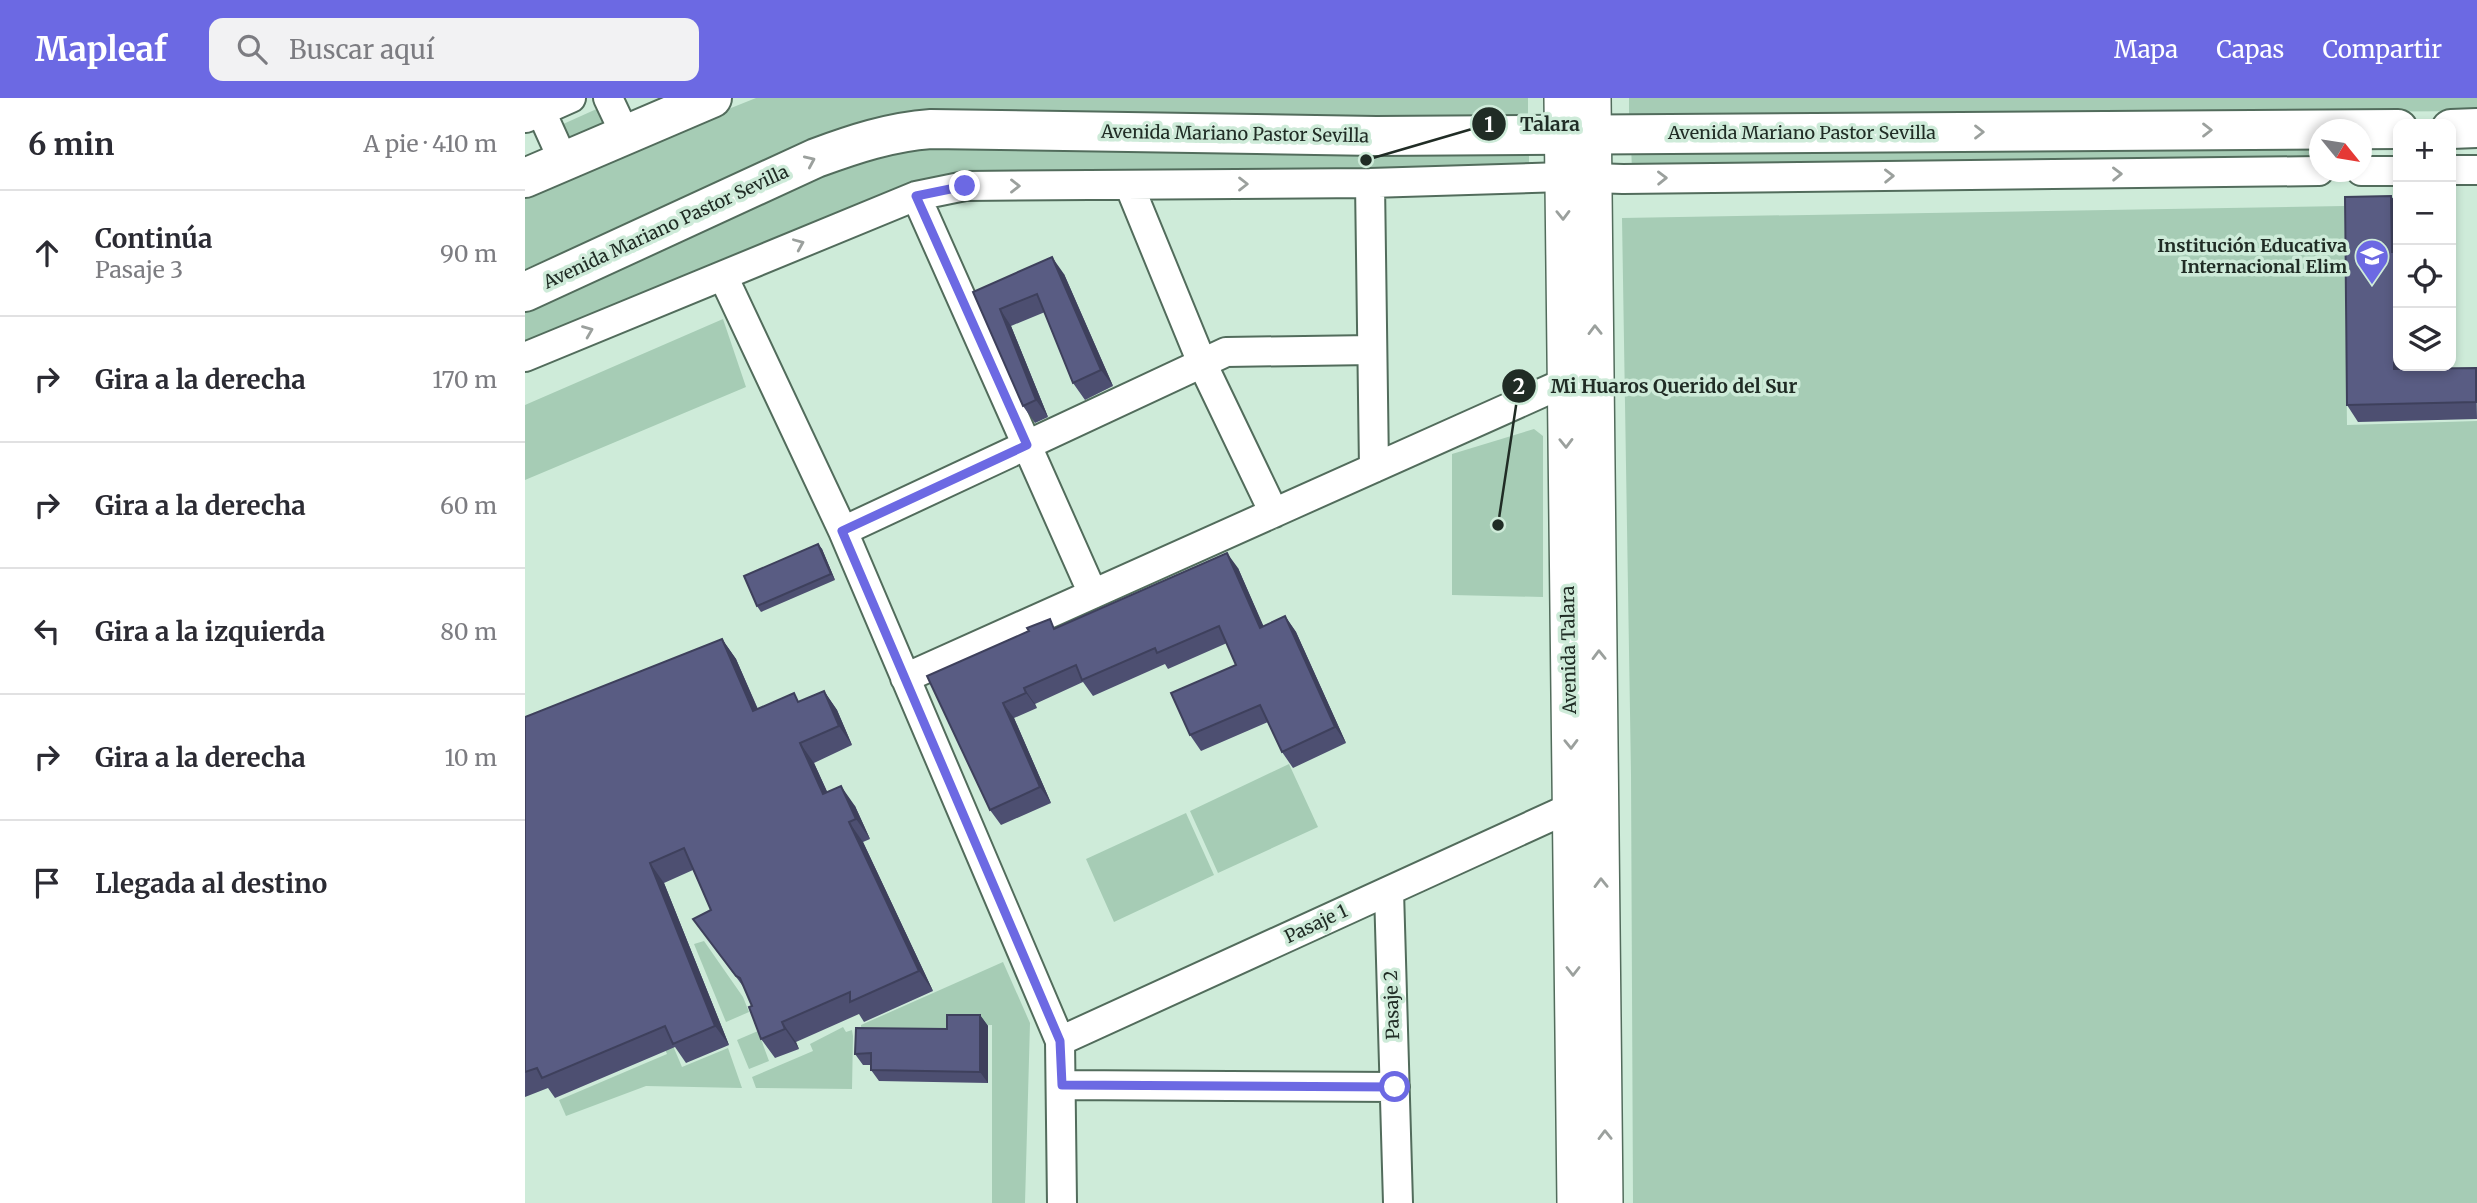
<!DOCTYPE html>
<html lang="es">
<head>
<meta charset="utf-8">
<style>
  body { margin:0; font-family:Merriweather,serif; background:#f2f2f3; color:#2b2b33 }
  .controls { position:absolute; right:21px; top:21px; display:grid; overflow:hidden; border-radius:14px; box-shadow:0 4px 10px #0003 }
  .controls button { width:63px; height:63px; display:grid; place-items:center; padding:0; border:0; border-bottom:2px solid #e1e1e2; background:#fff; color:#2b2b33; font:35px sans-serif }
  .compass { position:absolute; left:1784px; top:21px; width:63px; height:63px; border-radius:50%; background:#fff; box-shadow:0 4px 10px #0003; rotate:120deg }
  .stop { position:absolute; width:21px; height:21px; margin:-16px; border:5px solid #6c69e3; border-radius:50%; background:#fff }
  .stop.end { background:#6c69e3; border-color:#fff; box-shadow:0 2px 7px #0008 }
  .list { margin:0; padding:0; list-style:none }
  h2 { display:flex; justify-content:space-between; align-items:center; height:91px; margin:0; padding:0 28px; font-size:30px }
  h2 small { font-size:23px; font-weight:400; color:#7c7c81 }
  .list li { display:grid; grid-template-columns:46px 1fr auto; gap:21px; align-items:center; box-sizing:border-box; height:126px; padding:0 28px; border-top:2px solid #e1e1e2 }
  .list b { display:block; font-size:26px; white-space:nowrap }
  .list p { margin:0; font-size:23px; white-space:nowrap; color:#7c7c81 }
  .list em { font-size:23px; font-style:normal; color:#7c7c81 }
  .icon { flex:none; width:38px; height:38px; fill:none; stroke:currentColor; stroke-width:2; stroke-linecap:round; stroke-linejoin:round }
  .map { position:relative; flex:none; width:1952px; height:1105px; overflow:hidden }
  header { display:flex; align-items:center; gap:42px; box-sizing:border-box; height:98px; padding:0 35px; background:#6c69e3; color:#fff }
  header strong { font-size:33px }
  nav { display:flex; gap:38px; margin-inline-start:auto; font-size:24px }
  .search { width:490px; height:63px; background:#f2f2f3; display:flex; align-items:center; gap:18px; box-sizing:border-box; padding:0 24px; border-radius:14px; color:#7c7c81; font-size:26px }
  main { display:flex }
  aside { flex:1; background:#fff }
  .map>svg:first-child { display:block }
  .green { fill:#a6ccb5 }
  .lines { fill:none; stroke-linecap:round; stroke-linejoin:round }
  .minor-casing { stroke:#526c5c; stroke-width:32 }
  .tertiary-casing { stroke:#526c5c; stroke-width:38 }
  .secondary-casing { stroke:#526c5c; stroke-width:42 }
  .minor { stroke:#fff; stroke-width:28 }
  .tertiary { stroke:#fff; stroke-width:35 }
  .secondary { stroke:#fff; stroke-width:38 }
  .wall { fill:#4d4f71 }
  .shaded-wall { fill:#3e405c }
  .building { fill:#595c83; stroke:#3e405c; stroke-width:2 }
  .oneway { stroke:#9ba09d }
  .route { stroke:#6c69e3; stroke-width:9 }
  .labels { text-anchor:middle; stroke-width:7; stroke-linejoin:round; paint-order:stroke }
  .street-label { font-size:18px; fill:#202c25; stroke:#ceebd9 }
  .poi-label { font-size:18px; font-weight:bold; fill:#202c25; stroke:#ceebd9; text-anchor:end }
  .leader { fill:none; stroke:#202c25; stroke-width:2.5 }
  .callout-dot { fill:#202c25; stroke:#ceebd9; stroke-width:2.5 }
  .mark-label { font-size:21px; text-anchor:middle; font-weight:bold; fill:#fff }
  .callout-label { font-size:19px; text-anchor:middle; font-weight:bold; fill:#202c25; stroke:#ceebd9; stroke-width:7; stroke-linejoin:round; paint-order:stroke }
</style>
</head>
<body>
<header>
<strong>Mapleaf</strong>
<div class="search"><svg class="icon" aria-label="search" viewBox="0 0 24 24"><circle cx="10" cy="10" r="6"/><path d="M15 15l6 6"/></svg>Buscar aquí</div>
<nav><a>Mapa</a><a>Capas</a><a>Compartir</a></nav>
</header>
<main>
<aside>
<h2>6 min<small>A pie · 410 m</small></h2>
<ul class="list">
<li><svg class="icon" aria-label="ahead" viewBox="0 0 24 24"><path d="M12 20V5M6 11l6-6 6 6"/></svg><div><b>Continúa</b><p>Pasaje 3</p></div><em>90 m</em></li>
<li><svg class="icon" aria-label="right" viewBox="0 0 24 24"><path d="M7 20v-9h11M14 6l5 5-5 5"/></svg><div><b>Gira a la derecha</b></div><em>170 m</em></li>
<li><svg class="icon" aria-label="right" viewBox="0 0 24 24"><path d="M7 20v-9h11M14 6l5 5-5 5"/></svg><div><b>Gira a la derecha</b></div><em>60 m</em></li>
<li><svg class="icon" aria-label="left" viewBox="0 0 24 24"><path d="M17 20v-9H6M10 6l-5 5 5 5"/></svg><div><b>Gira a la izquierda</b></div><em>80 m</em></li>
<li><svg class="icon" aria-label="right" viewBox="0 0 24 24"><path d="M7 20v-9h11M14 6l5 5-5 5"/></svg><div><b>Gira a la derecha</b></div><em>10 m</em></li>
<li><svg class="icon" aria-label="arrive" viewBox="0 0 24 24"><path d="M6 21V4h12l-3 4 3 4H6"/></svg><div><b>Llegada al destino</b></div></li>
</ul>
</aside>
<div class="map">
<svg width="1952" height="1105" viewBox="0 0 1952 1105">
  <rect width="100%" height="100%" fill="#ceebd9"/>
  <path class="green" d="M231 0H1003V21L307 42 97 128 0 171V99L111 48Z
    M1104 0H1952V13L1104 19Z
    M76 9 85 29 44 47 36 27Z
    M1794 40V63L1107 73 1106 46Z
    M415 47 1004 48V73L463 77 0 244V200L337 59Z
    M1819 108 1822 327 1952 323V1105H1108L1106 676 1097 120Z
    M198 221 221 289 0 382V307Z
    M1009 331 1018 338V499L927 497V356Z
    M764 666 793 729 693 775 665 713Z
    M661 715 689 777 589 824 561 761Z
    M179 843 218 899 224 914 201 924 169 846Z
    M478 864 505 925 500 1105H467V927L428 928 427 933 337 939 336 927Z
    M115 870 157 969 203 950 217 990 121 988 41 1018 34 1002 142 956 108 873Z
    M318 929 321 934 327 932 328 938 327 991 231 990 227 979 288 953 285 946Z
    M233 933 244 963 224 971 212 942Z"/>
  <g class="lines">
    <g class="minor-casing">
      <path id="minor" d="M10 0 38 62
        M83 0 100 36
        M1 20 46 0
        M1926 72H1952
        M1836 73H1873
        M845 85 849 370
        M604 87 677 265 749 415
        M391 98 568 496
        M198 178 318 433 535 943 537 1105
        M0 259 391 98 440 88 845 85 1038 79 1098 81 1794 73
        M318 433 701 254 847 252
        M380 580 1041 284
        M864 793 873 1105
        M535 943 1047 709
        M537 987 870 989"/>
    </g>
    <g class="tertiary-casing">
      <path id="tertiary" d="M1037 0 1050 1105
        M1068 0 1080 1105"/>
    </g>
    <g class="secondary-casing">
      <path id="secondary" d="M1926 31 1952 30
        M0 80 187 0
        M0 194 291 60C329 46 365 34 406 31L851 38 1873 31"/>
    </g>
    <use href="#minor" class="minor"/>
    <use href="#tertiary" class="tertiary"/>
    <use href="#secondary" class="secondary"/>
  </g>
  <path class="wall" d="M1866 98 1873 108V268H1881V271L1951 270 1952 321 1833 324 1822 307Z
    M539 176 588 288 560 302 548 285 520 214 486 228 523 319 510 325 498 308 448 194Z
    M293 446 297 451 310 482 236 514 232 508Z
    M713 470 738 528 760 518 771 534 821 645 768 670 757 654 743 624 676 653 665 637 711 567 702 545 643 571 640 566 568 598 558 584 510 606 512 610 489 620 526 705 476 727 465 712 402 578 504 533 532 530Z
    M197 541 211 561 233 611 275 603 299 593 312 612 327 647 289 665 302 694 330 708 345 741 338 744 408 893 339 924 334 916 271 944 274 951 250 960 236 941 227 908 220 891 168 821 186 812 168 772 139 785 204 947 161 965 150 949 30 1000 23 990 0 999V619Z
    M455 917 463 928V985L354 983 346 972V967H338L330 956 422 931Z"/>
  <path class="shaded-wall" d="M1866 98 1873 108V164L1867 154Z
    M527 159 539 176 588 288 576 272Z
    M1869 186 1873 192V268H1881V288L1869 271Z
    M475 211 486 228 523 319 511 302Z
    M293 446 297 451 310 482 306 476Z
    M702 455 713 470 746 545 735 530Z
    M760 518 771 534 821 645 810 629Z
    M197 541 211 561 242 633 228 613Z
    M499 590 510 606 512 610 501 595Z
    M299 593 312 612 327 647 314 628Z
    M478 605 489 620 526 705 515 689Z
    M275 645 289 665 312 715 298 696Z
    M316 688 330 708 345 741 331 721Z
    M324 724 338 744 408 893 394 873Z
    M125 765 139 785 204 947 190 928Z
    M455 917 463 928V985L455 974Z
    M257 924 271 944 274 951 260 931Z"/>
  <path class="building" d="M1866 98 1867 154H1873V186H1869V271L1951 270V304L1822 307 1820 99Z
    M527 159 576 272 548 285 512 196 475 211 511 302 498 308 448 194Z
    M293 446 306 476 232 508 219 478Z
    M702 455 735 530 760 518 810 629 757 654 735 607 665 637 646 595 711 567 694 528 632 555 630 550 557 582 551 567 499 590 501 595 478 605 515 689 465 712 402 578 504 533 502 530 525 521 529 531Z
    M197 541 228 613 269 595 273 604 299 593 314 628 275 645 298 696 316 688 331 721 324 724 394 873 325 904V894L257 924 260 931 236 941 224 909 227 908 215 880 211 878 168 821 186 812 159 750 125 765 190 928 148 946 140 928 17 980 12 970 0 974V619Z
    M422 917H455V974L346 972V955L330 956 331 930 422 931Z"/>
  <defs><path id="oneway-chevron" d="M-2-3.5L2.5 0L-2 3.5" fill="none" stroke-width="1.6" stroke-linecap="round" stroke-linejoin="round" transform="scale(1.75)"/></defs>
  <g class="oneway">
    <use href="#oneway-chevron" transform="translate(1682 32)"/>
    <use href="#oneway-chevron" transform="translate(1454 34)"/>
    <use href="#oneway-chevron" transform="translate(285 63) rotate(-24)"/>
    <use href="#oneway-chevron" transform="translate(1592 76) rotate(-1)"/>
    <use href="#oneway-chevron" transform="translate(1364 78) rotate(-1)"/>
    <use href="#oneway-chevron" transform="translate(1137 80) rotate(-1)"/>
    <use href="#oneway-chevron" transform="translate(718 86)"/>
    <use href="#oneway-chevron" transform="translate(490 88)"/>
    <use href="#oneway-chevron" transform="translate(1038 117) rotate(89)"/>
    <use href="#oneway-chevron" transform="translate(274 146) rotate(-23)"/>
    <use href="#oneway-chevron" transform="translate(1070 232) rotate(-91)"/>
    <use href="#oneway-chevron" transform="translate(63 233) rotate(-22)"/>
    <use href="#oneway-chevron" transform="translate(1041 345) rotate(89)"/>
    <use href="#oneway-chevron" transform="translate(1074 557) rotate(-91)"/>
    <use href="#oneway-chevron" transform="translate(1046 646) rotate(89)"/>
    <use href="#oneway-chevron" transform="translate(1076 785) rotate(-91)"/>
    <use href="#oneway-chevron" transform="translate(1048 873) rotate(90)"/>
    <use href="#oneway-chevron" transform="translate(1080 1037) rotate(-91)"/>
  </g>
  <g class="lines">
    <path class="route" d="M440 88 391 98 502 347 317 433 535 943 537 987 870 989"/>
  </g>
  <defs>
    <g id="school-pin" transform="scale(1.75)"><path d="M0 17L-7.5 6A9.5 9.5 0 1 1 7.5 6Z" fill="#6c69e3" stroke="#ceebd9"/><path d="M0-5L7-2L0 1L-7-2ZM-4 1L0 2.5L4 1V4Q0 6-4 4Z" fill="#fff"/></g>
  </defs>
  <g fill-rule="evenodd">
    <use href="#school-pin" x="1847" y="158"/>
  </g>
  <g class="labels">
    <g class="street-label">
      <text x="1277" y="41">Avenida Mariano Pastor Sevilla</text>
      <text transform="translate(710 36) rotate(1)" y="6">Avenida Mariano Pastor Sevilla</text>
      <text transform="translate(141 129) rotate(-25)" y="6">Avenida Mariano Pastor Sevilla</text>
      <text transform="translate(1044 552) rotate(-91)" y="6">Avenida Talara</text>
      <text transform="translate(791 826) rotate(-25)" y="6">Pasaje 1</text>
      <text transform="translate(867 907) rotate(-92)" y="6">Pasaje 2</text>
    </g>
    <g class="poi-label">
      <text x="1822" y="154">Institución Educativa<tspan x="1822" dy="21">Internacional Elim</tspan></text>
    </g>
  </g>
  <path class="leader" d="M841 62L964 26M973 427L994 288"/>
  <g class="callout-dot">
    <circle cx="841" cy="62" r="7"/>
    <circle cx="973" cy="427" r="7"/>
    <circle cx="964" cy="26" r="18"/>
    <circle cx="994" cy="288" r="18"/>
  </g>
  <g class="mark-label">
    <text x="964" y="34">1</text>
    <text x="994" y="296">2</text>
  </g>
  <g class="callout-label">
    <text x="1025" y="33">Talara</text>
    <text x="1149" y="295">Mi Huaros Querido del Sur</text>
  </g>
</svg>
<div class="controls">
<button>+</button>
<button>−</button>
<button><svg class="icon" aria-label="locate" viewBox="0 0 24 24"><circle cx="12" cy="12" r="6"/><path d="M12 2v4M12 18v4M2 12h4M18 12h4"/></svg></button>
<button><svg class="icon" aria-label="layers" viewBox="0 0 24 24"><path d="M12 4l9 5-9 5-9-5zM3 14l9 5 9-5"/></svg></button>
</div>
<svg class="compass" viewBox="-18 -18 36 36"><path d="M0-13l5 13h-10z" fill="#e53935"/><path d="M0 13l5-13h-10z" fill="#7c7c81"/></svg>
<div class="stop" style="left:870px;top:989px"></div>
<div class="stop end" style="left:440px;top:88px"></div>
</div>
</main>
</body>
</html>
